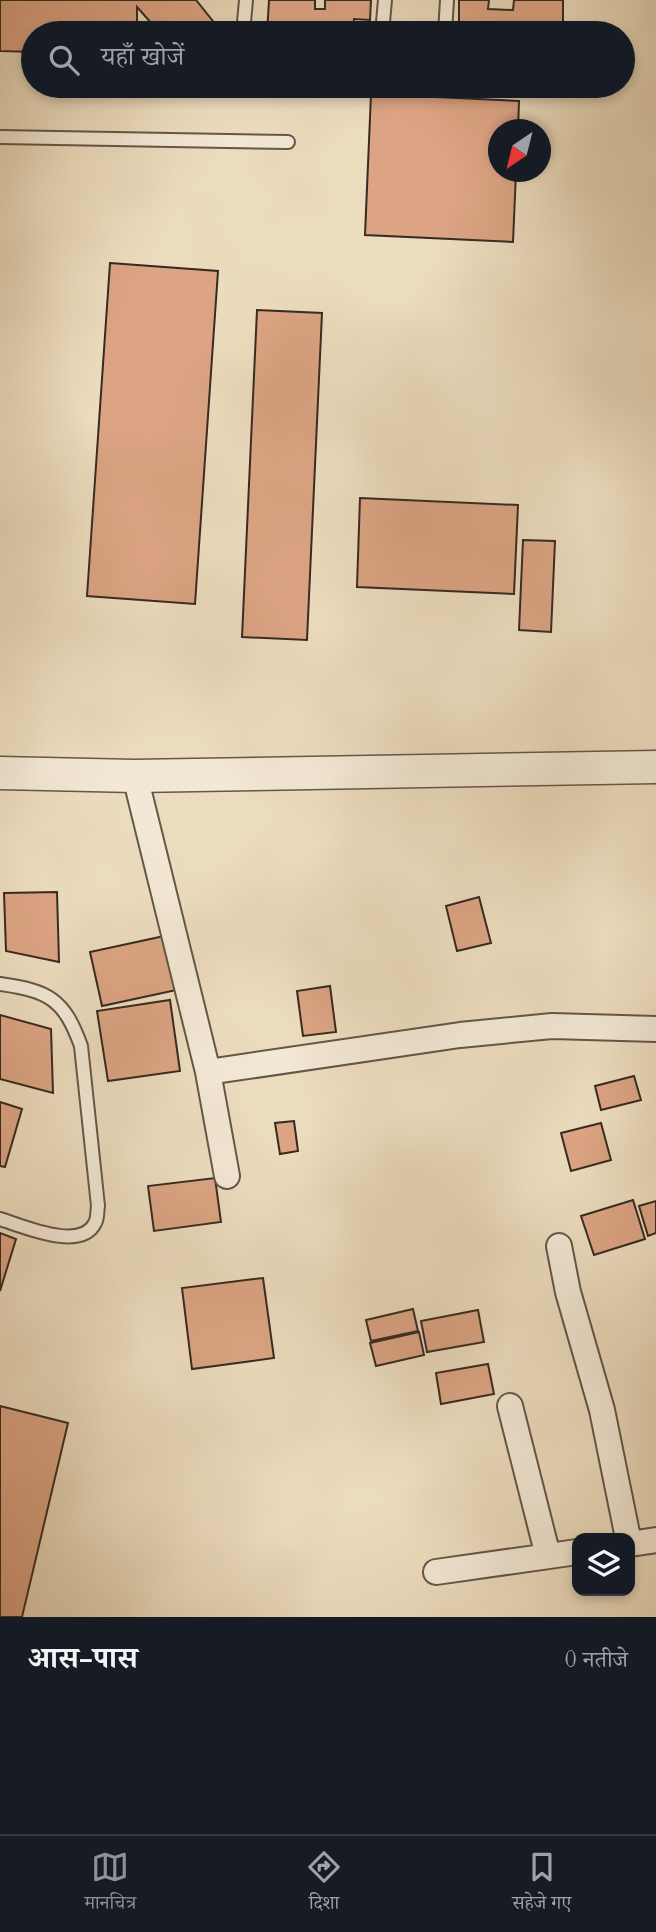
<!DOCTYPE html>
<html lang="hi">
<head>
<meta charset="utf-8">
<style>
  body { margin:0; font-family:Cardo,"Noto Serif Devanagari",serif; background:#242831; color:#f1f3f6 }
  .controls { position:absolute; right:21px; bottom:21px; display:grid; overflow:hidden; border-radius:14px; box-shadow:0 4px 10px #0003 }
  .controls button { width:63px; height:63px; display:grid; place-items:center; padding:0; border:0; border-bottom:2px solid #363941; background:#171b24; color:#f1f3f6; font:35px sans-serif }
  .compass { position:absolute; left:488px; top:119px; width:63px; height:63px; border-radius:50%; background:#171b24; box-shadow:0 4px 10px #0003; rotate:215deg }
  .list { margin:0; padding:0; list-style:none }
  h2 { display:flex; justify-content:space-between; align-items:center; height:91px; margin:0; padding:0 28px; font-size:30px }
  h2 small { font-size:23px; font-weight:400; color:#9ea1a6 }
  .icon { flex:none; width:38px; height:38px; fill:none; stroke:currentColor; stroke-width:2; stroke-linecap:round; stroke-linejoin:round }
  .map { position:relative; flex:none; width:656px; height:1617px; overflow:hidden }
  .search { position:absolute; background:#171b24; box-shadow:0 4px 10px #0003; left:21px; right:21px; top:21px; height:77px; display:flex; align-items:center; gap:18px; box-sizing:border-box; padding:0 24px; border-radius:38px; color:#9ea1a6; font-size:26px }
  .sheet { height:217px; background:#171b24 }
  nav { display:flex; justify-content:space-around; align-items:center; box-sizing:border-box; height:98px; border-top:2px solid #363941; background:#171b24; font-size:19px; color:#9ea1a6 }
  nav a { display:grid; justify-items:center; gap:4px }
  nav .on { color:#8c9099 }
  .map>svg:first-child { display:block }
  .building { fill:#dca484; stroke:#352b22; stroke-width:2 }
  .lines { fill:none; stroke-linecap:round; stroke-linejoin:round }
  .service-casing { stroke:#635749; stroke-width:16 }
  .minor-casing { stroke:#635749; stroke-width:28 }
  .tertiary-casing { stroke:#635749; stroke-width:35 }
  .service { stroke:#f3e8d5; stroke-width:12 }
  .minor { stroke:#f3e8d5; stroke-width:24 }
  .tertiary { stroke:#f3e8d5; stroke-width:32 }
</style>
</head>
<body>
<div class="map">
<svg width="656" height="1617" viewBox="0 0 656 1617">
  <rect width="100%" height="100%" fill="#ecdcbe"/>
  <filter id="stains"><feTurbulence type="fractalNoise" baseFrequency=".00286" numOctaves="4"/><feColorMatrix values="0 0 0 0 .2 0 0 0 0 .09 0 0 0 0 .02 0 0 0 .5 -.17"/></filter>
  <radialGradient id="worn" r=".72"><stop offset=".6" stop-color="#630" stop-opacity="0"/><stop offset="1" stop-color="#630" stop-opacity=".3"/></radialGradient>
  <path class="building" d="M0 0H196L220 30 214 33H160L137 7V33H33V52L0 51Z
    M269 0H315V9H325V0H371L370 20 354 19 353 33H267Z
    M459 0H489L488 9 513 10 514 0H563V33H459Z
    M371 94 519 101 518 130H498V172H516L513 242 365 235Z
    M110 263 218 271 195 604 87 596Z
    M257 310 322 313 307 640 242 637Z
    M360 498 518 505 514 594 357 587Z
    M523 540 555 541 551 632 519 630Z
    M57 892 59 962 6 951 4 893Z
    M479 897 491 943 457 951 446 906Z
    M169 935 181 989 102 1006 90 952Z
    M330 986 336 1032 303 1036 297 991Z
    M170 1000 180 1071 108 1081 97 1011Z
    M0 1015 51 1029 53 1093 0 1079Z
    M634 1076 641 1100 601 1110 595 1086Z
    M0 1102 22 1109 5 1167 0 1166Z
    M294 1121 298 1151 280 1154 275 1123Z
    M601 1123 611 1160 571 1171 561 1133Z
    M215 1178 221 1222 154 1231 148 1186Z
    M633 1200 645 1239 594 1255 581 1216Z
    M656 1201V1233L648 1236 639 1206Z
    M0 1233 16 1239 0 1291Z
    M263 1278 274 1358 192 1369 182 1288Z
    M413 1309 418 1331 371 1341 366 1320Z
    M478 1310 484 1342 427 1352 421 1321Z
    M419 1332 424 1355 376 1366 370 1343Z
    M488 1364 494 1394 441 1404 436 1373Z
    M0 1406 68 1423 22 1617H0Z"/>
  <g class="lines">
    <g class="service-casing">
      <path id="service" d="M243 33 246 0
        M382 33 385 0
        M445 33 447 0
        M0 137 288 142
        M0 984C49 991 64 999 81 1046L98 1206C97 1211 98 1218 95 1223 81 1252 23 1226 0 1219"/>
    </g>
    <g class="minor-casing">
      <path id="minor" d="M135 776 208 1072 227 1176
        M208 1072 460 1035 552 1026 656 1029
        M559 1246 568 1292 602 1410 628 1538
        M510 1406 548 1556
        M630 1544 656 1540
        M436 1572 577 1552"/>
    </g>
    <g class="tertiary-casing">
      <path id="tertiary" d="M0 773 135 776 656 767"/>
    </g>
    <use href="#service" class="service"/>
    <use href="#minor" class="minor"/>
    <use href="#tertiary" class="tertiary"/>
  </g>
  <rect width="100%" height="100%" filter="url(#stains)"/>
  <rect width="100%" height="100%" fill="url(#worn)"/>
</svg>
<div class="controls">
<button><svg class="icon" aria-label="layers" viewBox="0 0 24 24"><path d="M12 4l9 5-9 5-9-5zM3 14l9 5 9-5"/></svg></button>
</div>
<svg class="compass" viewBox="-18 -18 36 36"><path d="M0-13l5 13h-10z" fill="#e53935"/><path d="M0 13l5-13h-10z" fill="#9ea1a6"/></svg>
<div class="search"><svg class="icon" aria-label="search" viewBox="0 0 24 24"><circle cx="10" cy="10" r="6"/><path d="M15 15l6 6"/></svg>यहाँ खोजें</div>
</div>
<section class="sheet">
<h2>आस-पास<small>0 नतीजे</small></h2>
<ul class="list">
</ul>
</section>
<nav>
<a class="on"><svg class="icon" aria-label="map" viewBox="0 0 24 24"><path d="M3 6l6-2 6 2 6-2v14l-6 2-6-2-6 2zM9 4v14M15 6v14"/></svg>मानचित्र</a>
<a><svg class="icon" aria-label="directions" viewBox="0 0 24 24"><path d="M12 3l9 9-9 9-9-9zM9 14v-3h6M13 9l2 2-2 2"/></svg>दिशा</a>
<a><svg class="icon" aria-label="saved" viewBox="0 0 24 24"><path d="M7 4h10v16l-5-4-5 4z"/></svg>सहेजे गए</a>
</nav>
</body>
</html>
